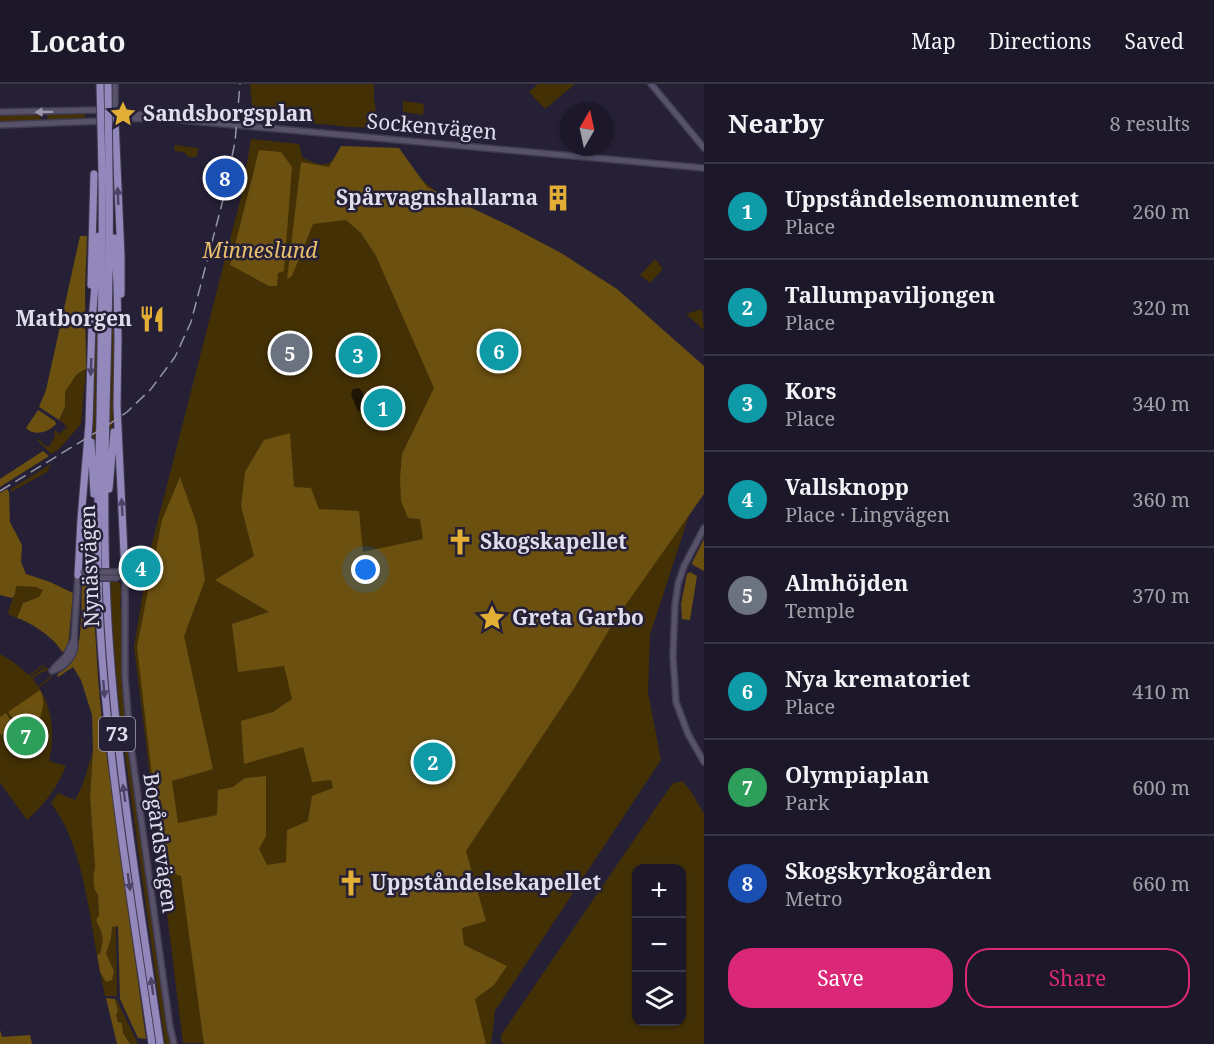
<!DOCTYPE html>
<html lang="en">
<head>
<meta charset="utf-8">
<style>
  body { margin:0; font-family:"Noto Serif",serif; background:#292535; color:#f1f3f6 }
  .controls { position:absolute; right:18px; bottom:18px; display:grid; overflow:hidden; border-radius:12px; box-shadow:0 2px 4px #0004 }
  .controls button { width:54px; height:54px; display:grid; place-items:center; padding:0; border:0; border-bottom:2px solid #3a3746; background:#1c1829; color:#f1f3f6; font:30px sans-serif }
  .compass { position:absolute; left:560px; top:18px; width:54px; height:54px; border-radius:50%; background:#1c1829; box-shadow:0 2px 4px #0004; rotate:9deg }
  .you { position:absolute; left:366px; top:486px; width:21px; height:21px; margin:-15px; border:4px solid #fff; border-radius:50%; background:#1a73e8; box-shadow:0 0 0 9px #1a73e833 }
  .badge { display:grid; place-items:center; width:39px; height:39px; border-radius:50%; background:#db2777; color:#fff; font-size:20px; font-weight:700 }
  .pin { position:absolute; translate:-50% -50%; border:3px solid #fff; box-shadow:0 2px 6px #0006 }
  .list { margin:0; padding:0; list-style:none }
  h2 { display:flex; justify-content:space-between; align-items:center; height:78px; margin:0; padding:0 24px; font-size:26px }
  h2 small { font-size:20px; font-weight:400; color:#a0a0a8 }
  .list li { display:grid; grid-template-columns:39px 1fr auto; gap:18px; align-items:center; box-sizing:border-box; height:96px; padding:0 24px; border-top:2px solid #3a3746 }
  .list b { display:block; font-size:22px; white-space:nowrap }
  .list p { margin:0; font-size:20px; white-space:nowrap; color:#a0a0a8 }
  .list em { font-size:20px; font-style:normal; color:#a0a0a8 }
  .actions { display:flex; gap:12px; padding:18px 24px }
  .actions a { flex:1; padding:14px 0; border:2px solid #db2777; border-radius:24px; text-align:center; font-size:21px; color:#db2777 }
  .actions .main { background:#db2777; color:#fff }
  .icon { flex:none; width:33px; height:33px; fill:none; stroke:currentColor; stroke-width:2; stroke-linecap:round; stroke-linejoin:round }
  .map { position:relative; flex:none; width:704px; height:960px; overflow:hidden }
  header { display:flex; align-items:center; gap:36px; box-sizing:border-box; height:84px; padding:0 30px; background:#1c1829; border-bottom:2px solid #3a3746 }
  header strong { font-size:28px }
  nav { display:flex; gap:33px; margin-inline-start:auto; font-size:21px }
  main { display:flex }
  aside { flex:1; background:#1c1829 }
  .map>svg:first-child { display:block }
  .green { fill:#433005; fill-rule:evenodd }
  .forest { fill:#6b5010 }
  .water { fill:#1e1504 }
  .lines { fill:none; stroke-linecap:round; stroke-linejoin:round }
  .tertiary-casing { stroke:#403b50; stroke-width:8 }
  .trunk-casing { stroke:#403b50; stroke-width:9 }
  .tertiary { stroke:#57526a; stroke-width:5 }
  .trunk { stroke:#9388bc; stroke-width:7 }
  .rail { stroke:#9894a6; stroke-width:1.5; stroke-dasharray:12 6; stroke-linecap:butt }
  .tertiary-bridge-casing { stroke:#403b50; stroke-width:8; stroke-linecap:butt }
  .trunk-bridge-casing { stroke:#403b50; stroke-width:9; stroke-linecap:butt }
  .tertiary-bridge { stroke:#57526a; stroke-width:5 }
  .trunk-bridge { stroke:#9388bc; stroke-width:7 }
  .oneway { fill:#9c98ac }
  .oneway2 { fill:#4c4466 }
  .labels { text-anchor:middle; stroke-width:5; stroke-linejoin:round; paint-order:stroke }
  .shield { fill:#262037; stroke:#a8a5b6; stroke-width:1.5 }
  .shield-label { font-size:20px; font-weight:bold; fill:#e0deed }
  .poi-label { font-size:21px; font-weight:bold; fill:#e0deed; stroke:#262037; text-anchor:start }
  .street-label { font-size:21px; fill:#e0deed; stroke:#262037 }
  .park-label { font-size:21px; font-style:italic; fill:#eac06b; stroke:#262037 }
</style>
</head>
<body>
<header>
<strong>Locato</strong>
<nav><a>Map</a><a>Directions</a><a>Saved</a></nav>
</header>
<main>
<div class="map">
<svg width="704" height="960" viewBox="0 0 704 960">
  <rect width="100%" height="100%" fill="#262037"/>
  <path class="green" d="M250 0H374V14L378 44 350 43 253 33Z
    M538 0H575L545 25 529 8Z
    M403 17 424 20 423 31 403 28Z
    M35 29 41 30 40 37 0 39V30Z
    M85 29V34L49 36 47 35 48 30Z
    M251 55 299 60 302 73C315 79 321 84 334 76H398L434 106 704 355 692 422 650 551 648 608 661 676 495 927 491 960 183 959 134 563 149 471 242 109Z
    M174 61 198 64 197 73H188L184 68 175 67Z
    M655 175 663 185 650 199 640 191Z
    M99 188 95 364H94C91 305 93 246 99 188Z
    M113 188H114C115 246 119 307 109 364Z
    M702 225 704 246 686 230Z
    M86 285 81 340 59 365 51 370 37 356 38 355 46 362 49 363 55 352 54 348 55 346 59 350 67 343 61 337H60L59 336 65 323V308L77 290Z
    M51 380 47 388 11 408V405Z
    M110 496 118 497C125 506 117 519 122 530V595L126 645 165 928 171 960H165L121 640 113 556Z
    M15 502 36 503 44 506 39 513 23 519 17 534 8 530C10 520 15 511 15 502Z
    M0 570 12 577 29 591 44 580V582L30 592 31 593 46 583 48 585 45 588 44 587 33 594 38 603 51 592H53L39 604C53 626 55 652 49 677L66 682C57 704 45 720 27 736L0 699Z
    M93 666 90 714 95 783C93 793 92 804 98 811L99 831 96 836C104 854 104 851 100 870L97 871C88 822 82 760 51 719L58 709 75 716C84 701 88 683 93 666Z
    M683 697 692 709 704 730V960H505L501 958V951L670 703 674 699ZM682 784V938H636V784Z
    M112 842H116V843L117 912H105L100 888 106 898 114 887 106 869 111 855Z
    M115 915 117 916 138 960H130L123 949 122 939 118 938 116 931 118 927Z"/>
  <path class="forest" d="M341 62 399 64 427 103 510 142 561 169 617 205 704 282V410L615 536 575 603 466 767 486 837 462 844 464 861 507 882 494 901 475 915 486 960H204L181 792 163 786 137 563 162 436 180 393 197 441 205 496 184 552 213 685 172 697 178 739 217 731 218 706 233 703 245 694 266 692V752L259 765 267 781 286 778 287 746 308 737 312 712 333 704 331 696 312 698 303 663 244 680 241 637 273 628 292 615 284 582 238 588 232 540 269 528 215 496 254 472 241 422 245 388 264 356 290 349 294 403 311 404 319 425 359 427 363 468 423 455 420 435 408 434 401 417 400 394 402 370 434 304 376 172 361 149 346 136 313 140 292 192 287 195 301 78 329 83Z
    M259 66 281 68 292 83 284 187 278 189 277 202H269L230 181Z
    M80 152H87L85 205 86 285 77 290 65 308V323L59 336 39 323 46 306Z
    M38 326 55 337 56 340C49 348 35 353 26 344Z
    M43 367 49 372 0 403V395Z
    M7 405 9 408 10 438 22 461 21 478 26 490 50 498 73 509 68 563 67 565 62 568C55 554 32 539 17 534L23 519 39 513 43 506 36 503 16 502 15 510 12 514 0 511V409Z
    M704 455V487L693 481 692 479Z
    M690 488 697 492 690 536 682 535 681 520 687 490Z
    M92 496 98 594 102 638 146 955 138 954 120 915 118 842 112 843 111 855 106 869 114 887 112 896 106 898 100 888 97 871 100 870C104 851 104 854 96 836L99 831 98 811C92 804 93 793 95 783L90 714 93 666 92 631 81 596 73 583 58 593 57 591C62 587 69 583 72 578 83 564 81 519 82 501L85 497Z
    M40 606C46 615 42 628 39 638 36 639 33 641 29 642 20 645 13 635 8 628Z
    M6 629 14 642 9 648 1 651 0 649V633Z
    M106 914 115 915 118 927 116 931 118 938 122 939 123 949 130 960H117Z
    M0 946 2 953 30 951 32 960H0Z"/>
  <path class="water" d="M359 304 363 308 365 324 364 328 358 327 351 311 353 305Z"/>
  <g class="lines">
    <g class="tertiary-casing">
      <path id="tertiary" d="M115 0V29
        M651 0 704 64
        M0 28 99 26 115 27 170 35 704 84
        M111 36 147 34
        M0 41 102 37
        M704 444 684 482 678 500 675 521 673 572 676 618 688 650 704 678
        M125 490V592L130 655 170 943 174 960
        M54 584 66 572 74 555
        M52 587C66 583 78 569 74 554L78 491"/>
    </g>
    <g class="trunk-casing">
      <path id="trunk" d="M115 36 121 172V210
        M102 90C103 171 101 253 100 334 98 404 96 473 100 542 108 682 132 821 152 960
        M109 90C112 233 100 376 107 520 114 667 139 814 160 960
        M114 154 117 199 118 255 117 322 125 490
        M91 201 94 90
        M91 358 94 410
        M109 405 114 348
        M78 491 81 435 89 339 92 238 99 152"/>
    </g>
    <use href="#tertiary" class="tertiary"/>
    <use href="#trunk" class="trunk"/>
    <path class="rail" d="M0 407 108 341 127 328 151 305 175 273 191 238 223 116 235 58 240 0"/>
    <g class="tertiary-bridge-casing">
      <path id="tertiary-bridge" d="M83 488H119
        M84 494H118"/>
    </g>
    <g class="trunk-bridge-casing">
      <path id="trunk-bridge" d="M100 0 102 90
        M108 0 109 90"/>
    </g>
    <use href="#tertiary-bridge" class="tertiary-bridge"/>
    <use href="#trunk-bridge" class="trunk-bridge"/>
  </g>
  <defs><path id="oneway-solid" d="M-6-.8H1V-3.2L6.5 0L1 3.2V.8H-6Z" transform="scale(1.5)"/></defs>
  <use class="oneway" href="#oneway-solid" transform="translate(44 28) rotate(179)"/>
  <g class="oneway2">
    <use href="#oneway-solid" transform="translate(118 112) rotate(-92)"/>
    <use href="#oneway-solid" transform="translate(91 283) rotate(92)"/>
    <use href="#oneway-solid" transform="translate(122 423) rotate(-93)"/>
    <use href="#oneway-solid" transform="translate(104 605) rotate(85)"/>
    <use href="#oneway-solid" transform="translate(124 709) rotate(-98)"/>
    <use href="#oneway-solid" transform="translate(129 798) rotate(82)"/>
    <use href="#oneway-solid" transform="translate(152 902) rotate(-98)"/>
  </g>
  <defs>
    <g id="sight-bare" transform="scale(2.07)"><path d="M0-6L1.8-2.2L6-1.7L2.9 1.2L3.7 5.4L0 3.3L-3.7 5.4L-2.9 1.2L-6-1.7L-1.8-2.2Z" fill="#e3ae35" stroke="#262037" stroke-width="2.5" paint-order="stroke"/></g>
    <g id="building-bare" transform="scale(2.07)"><path d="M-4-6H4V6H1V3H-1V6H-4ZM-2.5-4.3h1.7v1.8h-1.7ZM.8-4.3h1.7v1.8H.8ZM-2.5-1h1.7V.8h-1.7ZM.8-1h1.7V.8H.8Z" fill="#e3ae35" stroke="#262037" stroke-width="2.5" paint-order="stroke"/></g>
    <g id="restaurant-bare" transform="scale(2.07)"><path d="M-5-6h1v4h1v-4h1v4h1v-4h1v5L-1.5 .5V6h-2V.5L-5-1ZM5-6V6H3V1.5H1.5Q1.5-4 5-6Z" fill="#e3ae35" stroke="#262037" stroke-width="2.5" paint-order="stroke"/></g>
    <g id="church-bare" transform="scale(2.07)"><path d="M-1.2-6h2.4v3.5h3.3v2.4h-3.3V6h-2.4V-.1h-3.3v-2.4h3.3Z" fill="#e3ae35" stroke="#262037" stroke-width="2.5" paint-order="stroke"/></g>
  </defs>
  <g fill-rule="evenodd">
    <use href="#sight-bare" x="123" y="30"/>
    <use href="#building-bare" x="558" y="114"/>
    <use href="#restaurant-bare" x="152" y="235"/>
    <use href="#church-bare" x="460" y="458"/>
    <use href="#sight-bare" x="492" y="534"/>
    <use href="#church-bare" x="351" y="799"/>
  </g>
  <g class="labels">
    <rect class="shield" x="99" y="633" width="36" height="34" rx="4.5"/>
    <g class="shield-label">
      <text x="117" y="657">73</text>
    </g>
    <g class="poi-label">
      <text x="143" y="37">Sandsborgsplan</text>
      <text x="538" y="121" text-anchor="end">Spårvagnshallarna</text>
      <text x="132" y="242" text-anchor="end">Matborgen</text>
      <text x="480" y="465">Skogskapellet</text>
      <text x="512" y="541">Greta Garbo</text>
      <text x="371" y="806">Uppståndelsekapellet</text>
    </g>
    <g class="street-label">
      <text transform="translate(432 43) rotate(5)" y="7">Sockenvägen</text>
      <text transform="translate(90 482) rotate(-92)" y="7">Nynäsvägen</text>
      <text transform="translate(160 759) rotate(82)" y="7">Bogårdsvägen</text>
    </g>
    <g class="park-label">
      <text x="260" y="174">Minneslund</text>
    </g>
  </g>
</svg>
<div class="controls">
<button>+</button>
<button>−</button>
<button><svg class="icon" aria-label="layers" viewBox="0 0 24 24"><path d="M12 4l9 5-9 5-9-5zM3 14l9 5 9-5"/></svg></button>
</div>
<svg class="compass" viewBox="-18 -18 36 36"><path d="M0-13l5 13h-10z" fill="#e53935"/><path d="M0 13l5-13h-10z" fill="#a0a0a8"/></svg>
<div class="you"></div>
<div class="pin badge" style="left:383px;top:324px;background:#0f9aa8">1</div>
<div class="pin badge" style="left:433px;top:678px;background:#0f9aa8">2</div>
<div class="pin badge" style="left:358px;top:271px;background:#0f9aa8">3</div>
<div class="pin badge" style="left:141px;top:484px;background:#0f9aa8">4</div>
<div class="pin badge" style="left:290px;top:269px;background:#6b7280">5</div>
<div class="pin badge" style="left:499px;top:267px;background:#0f9aa8">6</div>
<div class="pin badge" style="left:26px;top:652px;background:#2e9e5b">7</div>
<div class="pin badge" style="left:225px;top:94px;background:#1a4fb4">8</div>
</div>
<aside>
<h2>Nearby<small>8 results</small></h2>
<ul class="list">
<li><span class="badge" style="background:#0f9aa8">1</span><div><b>Uppståndelsemonumentet</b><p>Place</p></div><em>260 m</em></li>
<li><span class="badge" style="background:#0f9aa8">2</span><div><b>Tallumpaviljongen</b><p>Place</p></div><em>320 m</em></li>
<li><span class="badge" style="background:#0f9aa8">3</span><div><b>Kors</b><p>Place</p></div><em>340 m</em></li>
<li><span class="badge" style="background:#0f9aa8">4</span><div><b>Vallsknopp</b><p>Place · Lingvägen</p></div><em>360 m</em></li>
<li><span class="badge" style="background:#6b7280">5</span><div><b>Almhöjden</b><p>Temple</p></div><em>370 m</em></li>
<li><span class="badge" style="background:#0f9aa8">6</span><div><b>Nya krematoriet</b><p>Place</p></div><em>410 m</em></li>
<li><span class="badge" style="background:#2e9e5b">7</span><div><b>Olympiaplan</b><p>Park</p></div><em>600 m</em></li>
<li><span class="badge" style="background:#1a4fb4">8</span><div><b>Skogskyrkogården</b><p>Metro</p></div><em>660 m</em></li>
</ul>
<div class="actions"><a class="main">Save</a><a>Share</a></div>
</aside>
</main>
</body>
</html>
